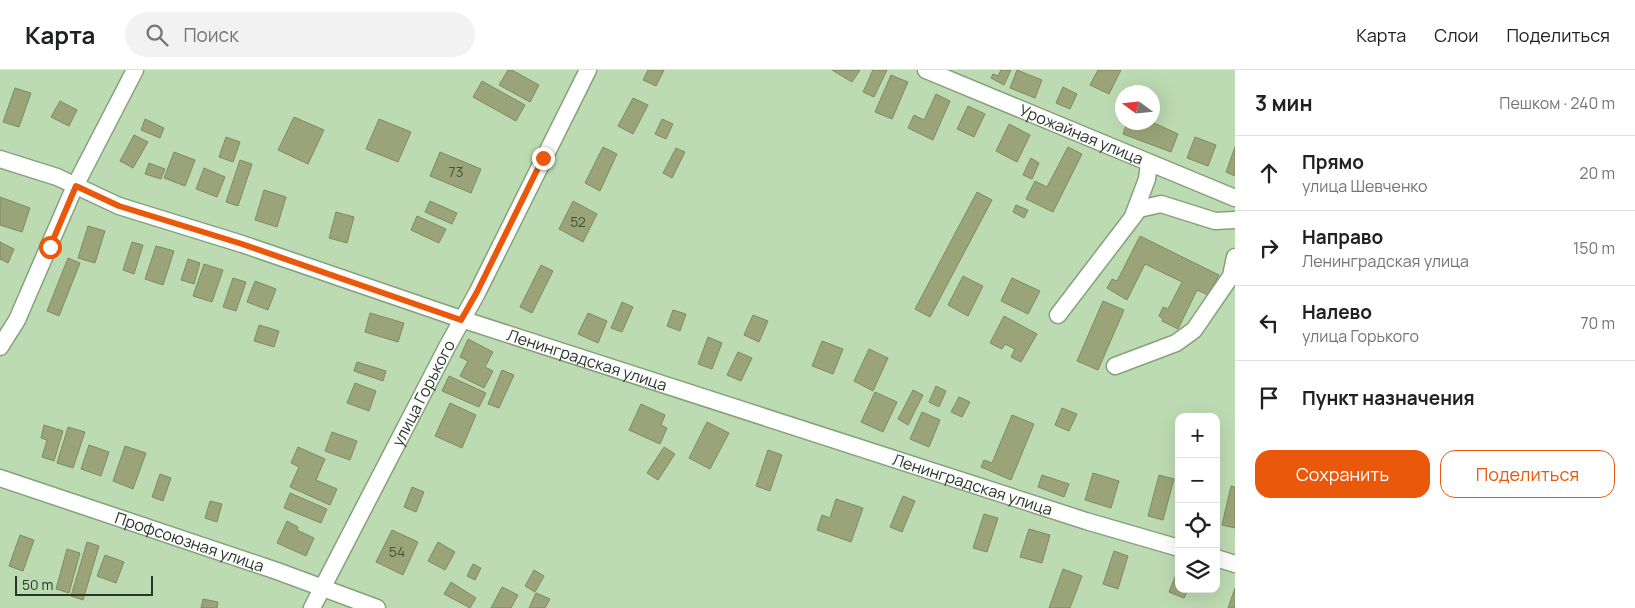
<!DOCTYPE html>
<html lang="ru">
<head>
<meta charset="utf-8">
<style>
  body { margin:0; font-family:Manrope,sans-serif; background:#f2f2f2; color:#202124 }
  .controls { position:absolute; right:15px; bottom:15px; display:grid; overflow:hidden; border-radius:10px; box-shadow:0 5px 20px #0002 }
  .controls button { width:45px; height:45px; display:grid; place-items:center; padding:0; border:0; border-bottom:1px solid #e0e0e0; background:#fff; color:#202124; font:25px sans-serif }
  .compass { position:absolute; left:1115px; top:15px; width:45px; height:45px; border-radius:50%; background:#fff; box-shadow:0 5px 20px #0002; rotate:285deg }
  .scale { position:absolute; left:15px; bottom:12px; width:138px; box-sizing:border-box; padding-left:5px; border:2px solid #2a3626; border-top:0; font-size:14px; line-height:18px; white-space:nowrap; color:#2a3626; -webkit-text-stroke:4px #bddbb3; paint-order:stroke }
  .stop { position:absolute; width:15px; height:15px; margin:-11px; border:4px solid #ea580c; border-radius:50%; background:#fff }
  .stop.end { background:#ea580c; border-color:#fff; box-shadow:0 1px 5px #0008 }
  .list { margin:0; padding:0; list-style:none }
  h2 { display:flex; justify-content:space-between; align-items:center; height:65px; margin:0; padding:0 20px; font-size:21px }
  h2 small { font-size:16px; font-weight:400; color:#757577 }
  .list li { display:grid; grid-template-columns:32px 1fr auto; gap:15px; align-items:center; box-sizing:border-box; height:75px; padding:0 20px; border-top:1px solid #e0e0e0 }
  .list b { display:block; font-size:19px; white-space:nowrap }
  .list p { margin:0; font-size:16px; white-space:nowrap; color:#757577 }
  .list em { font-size:16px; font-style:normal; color:#757577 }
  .actions { display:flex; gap:10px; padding:15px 20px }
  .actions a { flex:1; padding:11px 0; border:1px solid #ea580c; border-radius:15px; text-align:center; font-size:18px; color:#ea580c }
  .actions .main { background:#ea580c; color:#fff }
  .icon { flex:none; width:28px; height:28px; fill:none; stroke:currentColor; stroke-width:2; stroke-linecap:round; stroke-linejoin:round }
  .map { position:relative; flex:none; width:1235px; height:538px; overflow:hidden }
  header { display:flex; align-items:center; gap:30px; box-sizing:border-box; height:70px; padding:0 25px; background:#fff; border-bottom:1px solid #e0e0e0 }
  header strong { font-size:24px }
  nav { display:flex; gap:28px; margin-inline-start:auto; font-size:18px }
  .search { width:350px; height:45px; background:#f2f2f2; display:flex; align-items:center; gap:12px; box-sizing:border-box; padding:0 18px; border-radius:28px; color:#757577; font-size:19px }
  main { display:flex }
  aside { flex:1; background:#fff }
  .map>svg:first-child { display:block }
  .building { fill:#9ba478; stroke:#818a5f }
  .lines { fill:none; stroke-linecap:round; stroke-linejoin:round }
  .street-casing { stroke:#85a17b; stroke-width:19 }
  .street { stroke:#fff; stroke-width:16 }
  .route { stroke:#ea580c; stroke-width:6 }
  .labels { text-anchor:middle; stroke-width:4; stroke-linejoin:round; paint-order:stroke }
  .number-label { font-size:14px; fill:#46523a }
  .street-label { font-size:16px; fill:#2a3626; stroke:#bddbb3 }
</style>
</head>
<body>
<header>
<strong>Карта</strong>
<div class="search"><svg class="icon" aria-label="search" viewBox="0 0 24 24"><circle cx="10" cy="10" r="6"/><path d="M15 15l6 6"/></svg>Поиск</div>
<nav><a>Карта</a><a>Слои</a><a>Поделиться</a></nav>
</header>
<main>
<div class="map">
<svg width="1235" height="538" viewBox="0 0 1235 538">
  <rect width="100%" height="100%" fill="#bddbb3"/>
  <path class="building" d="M508 0H512L539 15 530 32 499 15Z
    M648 0H664L656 16 643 10Z
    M832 0H860L852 12Z
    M873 0H887L874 27 863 22Z
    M1001 0H1011L1004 15 991 8 993 4 998 6Z
    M1017 0 1042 10 1035 28 1010 18Z
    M1098 0H1121L1109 24 1090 15Z
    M891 5 908 12 892 49 875 42Z
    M482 11 525 35 516 51 473 27Z
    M1063 17 1077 24 1070 39 1056 33Z
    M15 18 31 23 19 57 3 52Z
    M936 24 950 31 933 70 908 58 914 45 924 50Z
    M633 28 648 35 633 64 618 56Z
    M60 31 77 40 69 56 51 47Z
    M1152 33 1159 36 1152 52Z
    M968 36 985 44 974 67 957 59Z
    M294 47 324 60 308 94 278 80Z
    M145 49 164 58 160 68 141 60Z
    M379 49 411 62 398 92 366 79Z
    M662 49 673 54 666 69 655 64Z
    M1127 52H1152L1178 64 1171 82 1123 64Z
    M1009 54 1030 65 1017 92 996 81Z
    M134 65 148 72 133 98 120 91Z
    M226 67 240 72 233 92 219 87Z
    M1195 67 1216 75 1208 96 1187 88Z
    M603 77 617 84 600 121 585 113Z
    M1068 77 1082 84 1053 142 1026 129 1035 111 1047 117Z
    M1235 77V106L1226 102Z
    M676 78 685 82 672 108 663 103Z
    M174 82 195 90 185 116 164 108Z
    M440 82 481 99 471 123 430 106Z
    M1031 88 1039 93 1032 109 1023 105Z
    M240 90 252 94 238 136 226 132Z
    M149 93 165 99 161 109 145 104Z
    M204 98 225 107 217 127 196 119Z
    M264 120 286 127 277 157 255 150Z
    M977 122 992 130 930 247 915 239Z
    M0 127 30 138 22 162 0 155Z
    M430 131 457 143 452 154 425 142Z
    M573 131 597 144 583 172 559 159Z
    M1016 135 1028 140 1024 148 1013 142Z
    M336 142 354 147 347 173 329 168Z
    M417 146 446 159 439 173 411 160Z
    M88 156 105 161 95 193 78 188Z
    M1140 166 1219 205 1208 225 1197 220 1178 259 1162 251 1163 249 1159 246 1163 237 1168 239 1182 212 1145 194 1127 230 1107 218 1112 209 1117 211Z
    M0 172 14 179 8 193 0 189Z
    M132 172 143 175 134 204 123 200Z
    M156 176 174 181 163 215 145 209Z
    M68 188 80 193 59 246 47 241Z
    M188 189 200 193 194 214 181 210Z
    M204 194 223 200 212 232 193 226Z
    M541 195 553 201 532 243 520 237Z
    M963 206 983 216 968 246 948 235Z
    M233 208 246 212 236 241 223 237Z
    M1012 208 1040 221 1028 244 1001 231Z
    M255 211 276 219 268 240 247 232Z
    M1103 231 1124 240 1098 300 1077 291Z
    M622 232 633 237 622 262 611 258Z
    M673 240 686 244 680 261 667 256Z
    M370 243 404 253 398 272 365 262Z
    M588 243 607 251 598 273 578 264Z
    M753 245 768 251 759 272 744 265Z
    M1004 246 1037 264 1021 292 1011 287 1015 279 1005 274 1002 279 990 273Z
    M259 255 279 261 274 277 254 271Z
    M708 267 722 273 712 299 698 294Z
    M468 269 493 282 485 297 493 301 484 318 460 306 468 291 460 287Z
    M822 271 843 279 833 304 812 296Z
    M869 279 888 288 873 321 854 311Z
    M738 282 752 288 741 311 727 305Z
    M357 292 386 301 383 311 354 301Z
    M502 300 514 305 499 338 488 334Z
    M449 306 486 323 479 337 442 321Z
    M355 313 376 321 369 341 347 333Z
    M936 316 946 321 939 337 929 332Z
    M913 320 923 325 908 355 898 349Z
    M875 322 897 332 883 362 861 352Z
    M959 327 970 332 962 347 951 342Z
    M450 333 476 345 462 378 435 366Z
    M641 334 665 345 661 355 667 358 660 374 629 360Z
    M1062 338 1077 344 1069 361 1055 355Z
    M922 342 940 350 929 377 910 369Z
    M1012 345 1034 354 1011 410 981 397 984 390 992 393Z
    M707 352 729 363 710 399 689 388Z
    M44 355 63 361 54 391 42 387 47 370 41 368Z
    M68 357 85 362 73 398 57 393Z
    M332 362 357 371 350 390 325 381Z
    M89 375 109 382 101 406 81 399Z
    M125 376 146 383 133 419 113 411Z
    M298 377 325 389 316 410 337 419 330 435 290 417 299 397 291 393Z
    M664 377 675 384 658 410 647 403Z
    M768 380 782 385 770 421 756 416Z
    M1093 403 1119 411 1111 438 1085 430Z
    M160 404 171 408 163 431 152 427Z
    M1042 405 1069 414 1064 427 1038 417Z
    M1159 405 1174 409 1163 450 1148 446Z
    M1231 416 1235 417V458L1222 455Z
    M412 417 424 422 416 442 404 437Z
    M290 423 327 439 321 453 284 438Z
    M903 426 915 431 902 462 890 457Z
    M836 429 863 438 851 472 817 460 822 445 830 448Z
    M210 431 222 434 217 452 205 448Z
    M984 444 998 448 987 482 973 478Z
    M287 451 298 457 297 460 314 468 306 486 277 473Z
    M1029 459 1050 465 1042 493 1020 487Z
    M392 460 418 472 403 505 376 492Z
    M20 465 34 470 23 501 9 496Z
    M87 472 99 476 83 530 71 526Z
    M438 472 455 482 445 500 428 491Z
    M67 479 80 483 69 523 56 519Z
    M1114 481 1128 486 1118 519 1103 514Z
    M105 485 124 492 116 513 97 506Z
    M473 494 481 498 475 510 467 506Z
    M1179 497V519H1188L1184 528 1169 522Z
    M1063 499 1082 506 1070 538H1049Z
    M534 500 544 506 535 522 525 516Z
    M451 512 476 528 470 538 444 524Z
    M502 517 518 525 511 538H491Z
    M1235 518V538H1228Z
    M536 523 550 529 545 538H529Z
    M203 529 218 532 217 538H201Z"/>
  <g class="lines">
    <g class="street-casing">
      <g id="street">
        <path id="s1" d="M926 0 1235 128"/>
        <path id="s2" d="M0 89 57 107 119 136 242 174 461 249 1086 451 1179 478"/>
        <path d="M1133 146 1147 109 1149 94"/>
        <path d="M1058 245 1139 139 1161 134 1215 151 1235 150"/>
        <path d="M0 277 17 250 75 116 135 0"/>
        <path d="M1115 296 1176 273 1194 260 1231 206 1235 187"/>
        <path id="s3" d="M0 408 277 501 377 538"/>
        <path d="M1216 488 1235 494"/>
        <path id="s4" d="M312 538 447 277 477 223 588 0"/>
      </g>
    </g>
    <use href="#street" class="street"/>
  </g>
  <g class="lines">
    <path class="route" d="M50 177 76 116 119 136 242 174 461 250 477 222 543 88"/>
  </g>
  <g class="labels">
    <g class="number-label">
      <text x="456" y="107">73</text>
      <text x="578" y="157">52</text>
      <text x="397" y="487">54</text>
    </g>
    <g class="street-label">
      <text dy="6" stroke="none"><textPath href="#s1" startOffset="168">Урожайная улица</textPath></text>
      <text dy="6" stroke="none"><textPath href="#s2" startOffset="621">Ленинградская улица</textPath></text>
      <text dy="6" stroke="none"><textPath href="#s4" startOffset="242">улица Горького</textPath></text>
      <text dy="6" stroke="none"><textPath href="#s2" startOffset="1026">Ленинградская улица</textPath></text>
      <text dy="6" stroke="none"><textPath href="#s3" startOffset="200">Профсоюзная улица</textPath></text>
    </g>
  </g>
</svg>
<div class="controls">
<button>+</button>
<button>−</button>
<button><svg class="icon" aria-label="locate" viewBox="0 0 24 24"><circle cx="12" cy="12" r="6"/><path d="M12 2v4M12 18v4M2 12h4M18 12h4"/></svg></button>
<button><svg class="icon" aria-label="layers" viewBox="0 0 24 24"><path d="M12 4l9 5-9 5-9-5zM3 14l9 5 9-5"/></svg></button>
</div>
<svg class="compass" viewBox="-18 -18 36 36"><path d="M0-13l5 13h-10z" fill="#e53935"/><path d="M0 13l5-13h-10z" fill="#757577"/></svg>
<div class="scale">50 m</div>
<div class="stop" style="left:50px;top:177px"></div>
<div class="stop end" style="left:543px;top:88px"></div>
</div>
<aside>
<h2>3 мин<small>Пешком · 240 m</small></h2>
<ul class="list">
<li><svg class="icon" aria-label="ahead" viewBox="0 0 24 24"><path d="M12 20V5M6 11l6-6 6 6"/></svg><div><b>Прямо</b><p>улица Шевченко</p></div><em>20 m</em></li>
<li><svg class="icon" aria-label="right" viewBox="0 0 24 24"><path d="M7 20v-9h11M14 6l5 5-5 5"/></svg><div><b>Направо</b><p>Ленинградская улица</p></div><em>150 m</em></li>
<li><svg class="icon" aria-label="left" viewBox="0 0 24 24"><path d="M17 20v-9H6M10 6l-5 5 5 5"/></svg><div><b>Налево</b><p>улица Горького</p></div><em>70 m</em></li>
<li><svg class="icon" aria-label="arrive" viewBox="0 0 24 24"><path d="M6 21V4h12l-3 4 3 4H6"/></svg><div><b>Пункт назначения</b></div></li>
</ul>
<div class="actions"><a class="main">Сохранить</a><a>Поделиться</a></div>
</aside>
</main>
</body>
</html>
